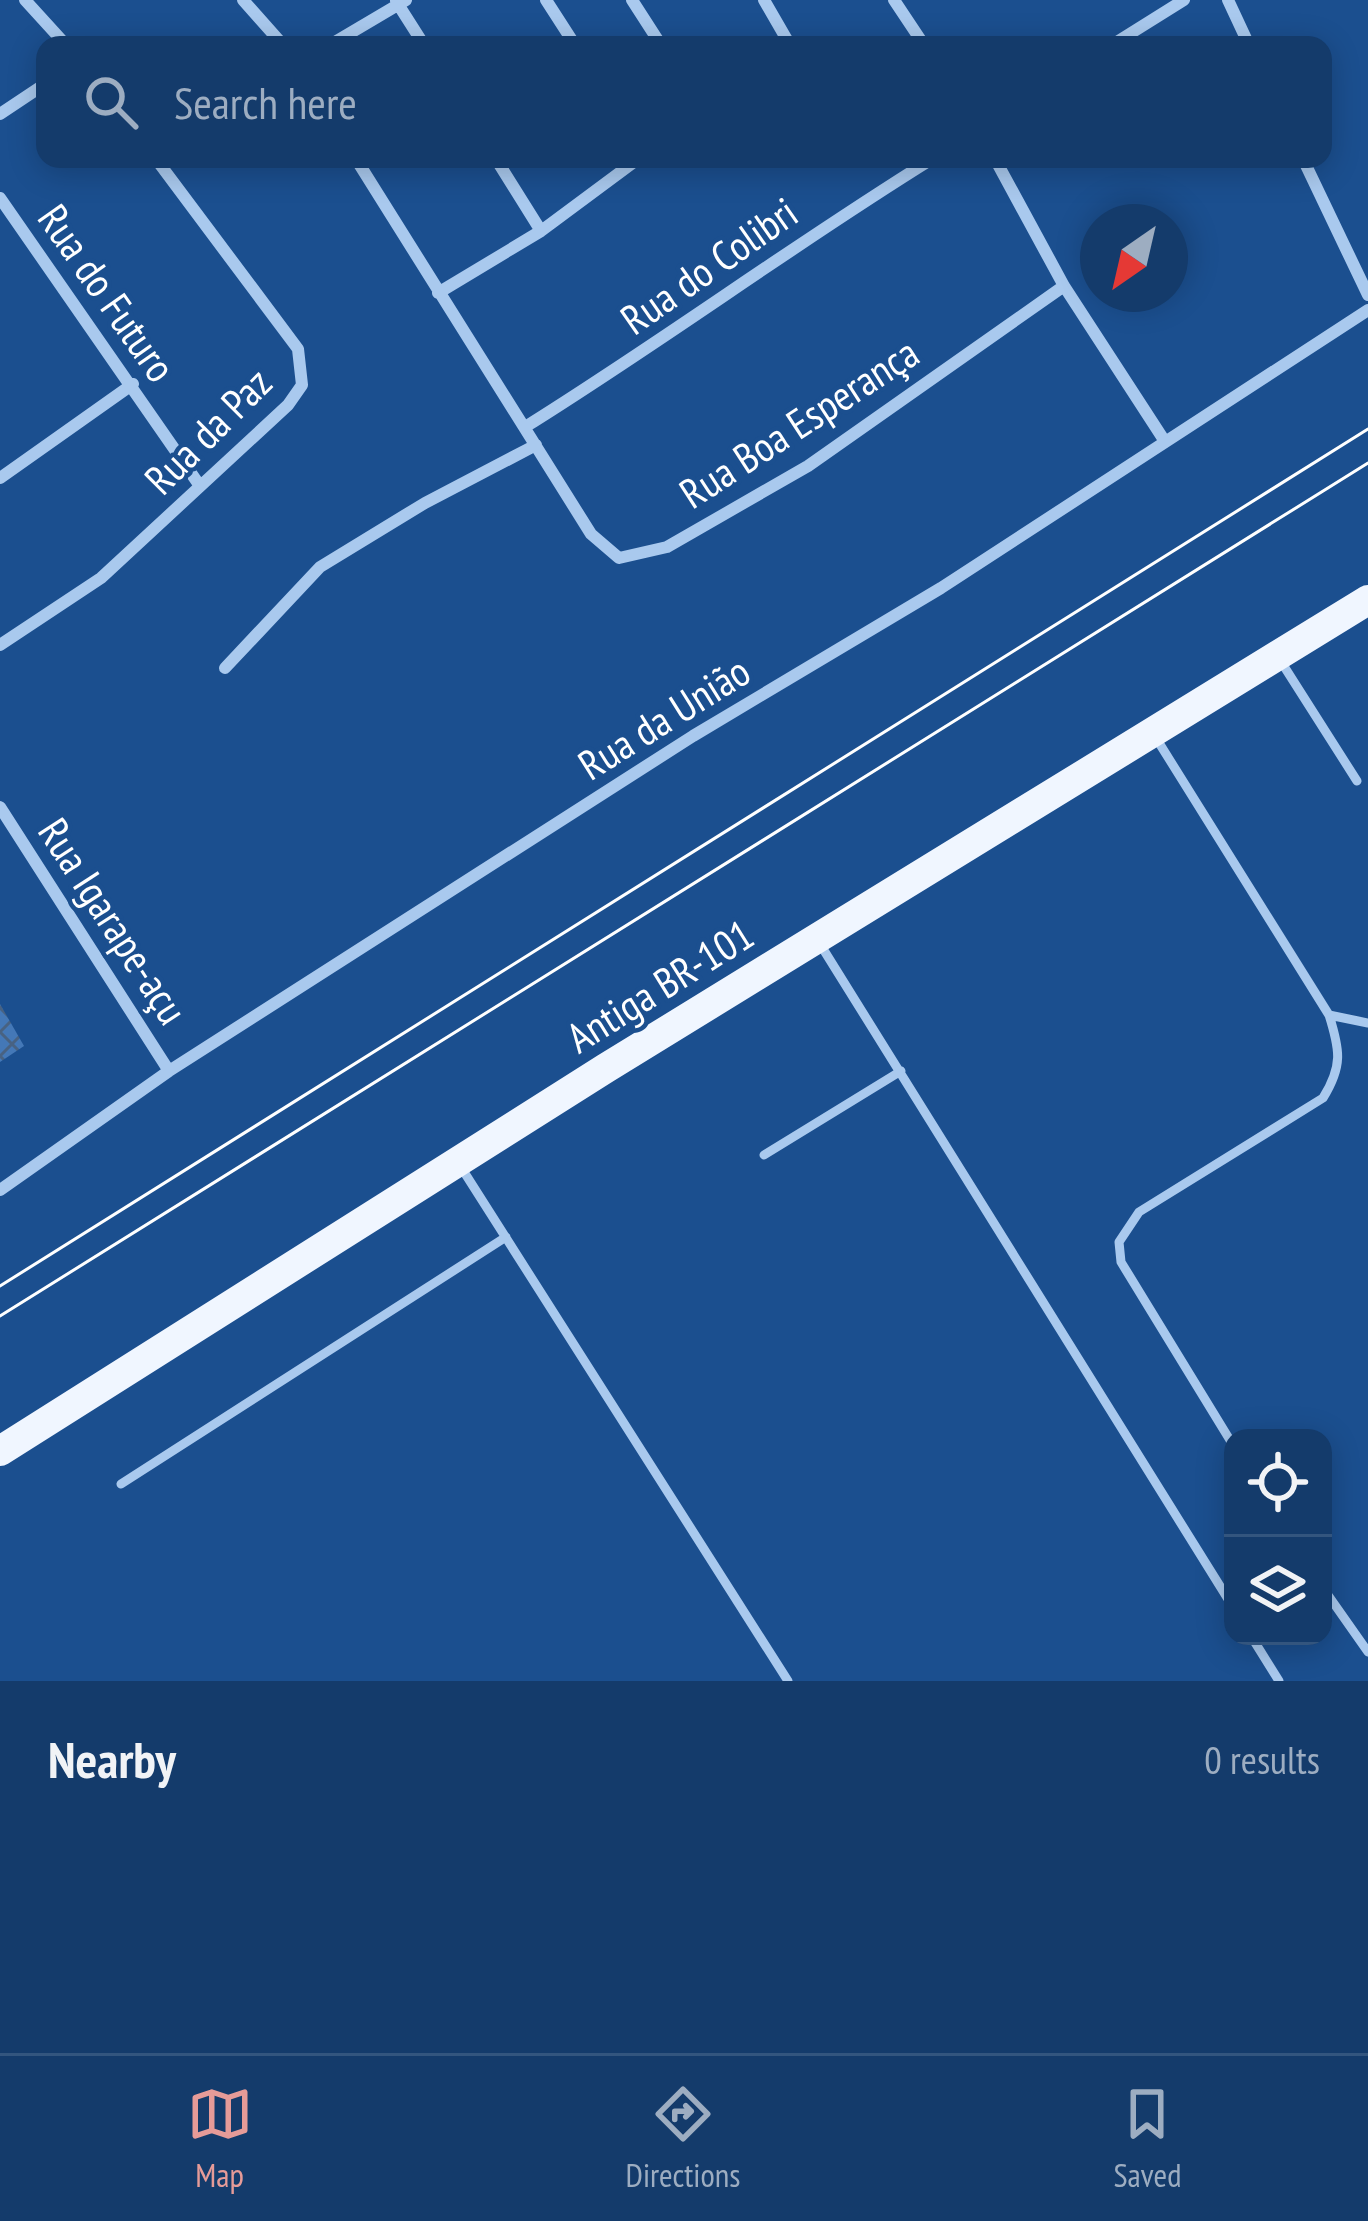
<!DOCTYPE html>
<html lang="en">
<head>
<meta charset="utf-8">
<style>
  body { margin:0; font-family:"PT Sans Narrow",sans-serif; background:#1d4271; color:#f1f3f6 }
  .controls { position:absolute; right:36px; bottom:36px; display:grid; overflow:hidden; border-radius:24px; box-shadow:0 6px 30px #0003 }
  .controls button { width:108px; height:108px; display:grid; place-items:center; padding:0; border:0; border-bottom:3px solid #33557e; background:#143b6b; color:#f1f3f6; font:60px sans-serif }
  .compass { position:absolute; left:1080px; top:204px; width:108px; height:108px; border-radius:50%; background:#143b6b; box-shadow:0 6px 30px #0003; rotate:214deg }
  .list { margin:0; padding:0; list-style:none }
  h2 { display:flex; justify-content:space-between; align-items:center; height:156px; margin:0; padding:0 48px; font-size:51px }
  h2 small { font-size:39px; font-weight:400; color:#9dadc1 }
  .icon { flex:none; width:66px; height:66px; fill:none; stroke:currentColor; stroke-width:2; stroke-linecap:round; stroke-linejoin:round }
  .map { position:relative; flex:none; width:1368px; height:1681px; overflow:hidden }
  .search { position:absolute; background:#143b6b; box-shadow:0 6px 30px #0003; left:36px; right:36px; top:36px; height:132px; display:flex; align-items:center; gap:30px; box-sizing:border-box; padding:0 42px; border-radius:24px; color:#9dadc1; font-size:45px }
  .sheet { height:372px; background:#143b6b }
  nav { display:flex; justify-content:space-around; align-items:center; box-sizing:border-box; height:168px; border-top:3px solid #33557e; background:#143b6b; font-size:33px; color:#9dadc1 }
  nav a { display:grid; justify-items:center; gap:6px }
  nav .on { color:#e69b98 }
  .map>svg:first-child { display:block }
  .building { fill:url(#building-cross-hatch) }
  .lines { fill:none; stroke-linecap:round; stroke-linejoin:round }
  .lane { stroke:#a9c9ee; stroke-width:9 }
  .street { stroke:#a9c9ee; stroke-width:12 }
  .primary { stroke:#f0f6ff; stroke-width:30 }
  .tram { stroke:#fff; stroke-width:3 }
  .labels { text-anchor:middle; stroke-width:9; stroke-linejoin:round; paint-order:stroke }
  .street-label { font-size:42px; fill:#fff; stroke:#1b4f8f }
</style>
</head>
<body>
<div class="map">
<svg width="1368" height="1681" viewBox="0 0 1368 1681">
  <defs>
    <pattern id="building-cross-hatch" width="8" height="8" patternUnits="userSpaceOnUse" patternTransform="scale(3)"><rect width="8" height="8" fill="#4478b7"/><path d="M0 0l8 8M0 8l8-8" fill="none" stroke="#486282"/></pattern>
  </defs>
  <rect width="100%" height="100%" fill="#1b4f8f"/>
  <path class="building" d="M0 1004 24 1046 0 1062Z"/>
  <g class="lines">
    <path class="lane" d="M1280 660 1357 781
      M1156 738 1329 1015 1368 1023
      M820 944 1233 1607
      M764 1155 901 1071
      M459 1164 788 1681
      M1233 1445 1121 1262 1119 1242 1139 1212 1323 1098C1343 1066 1340 1050 1329 1015
      M121 1484 506 1237
      M1323 1588 1368 1652
      M1251 1636 1279 1681"/>
    <path class="street" d="M25 0 66 45
      M243 0 283 45
      M546 0 575 45
      M632 0 661 45
      M764 0 790 45
      M894 0 924 45
      M1228 0 1249 45
      M396 1 424 45
      M330 45 406 0
      M1112 45 1184 0
      M0 114 45 84
      M356 159 591 534 619 558 667 547 808 466 1064 286
      M496 159 541 231
      M995 159 1064 286 1164 440
      M1303 159 1368 295
      M0 198 200 486
      M438 293 541 231 638 159
      M525 427C663 341 793 245 932 159
      M0 478 133 384
      M0 645 101 578 288 405 302 385 298 349 156 159
      M225 668 320 567 425 503 536 445
      M0 807 169 1071
      M0 1190 169 1071 693 736 941 588 1368 310"/>
    <path class="primary" d="M0 1451 606 1068 1368 600"/>
    <path class="tram" d="M0 1286 1368 429
      M0 1316 1368 463"/>
  </g>
  <g class="labels">
    <g class="street-label">
      <text transform="translate(709 266) rotate(-35)" y="15">Rua do Colibri</text>
      <text transform="translate(107 293) rotate(55)" y="15">Rua do Futuro</text>
      <text transform="translate(799 423) rotate(-33)" y="15">Rua Boa Esperança</text>
      <text transform="translate(208 431) rotate(-45)" y="15">Rua da Paz</text>
      <text transform="translate(664 718) rotate(-32)" y="15">Rua da União</text>
      <text transform="translate(113 921) rotate(57)" y="15">Rua Igarape-açu</text>
      <text transform="translate(660 986) rotate(-32)" y="15">Antiga BR-101</text>
    </g>
  </g>
</svg>
<div class="controls">
<button><svg class="icon" aria-label="locate" viewBox="0 0 24 24"><circle cx="12" cy="12" r="6"/><path d="M12 2v4M12 18v4M2 12h4M18 12h4"/></svg></button>
<button><svg class="icon" aria-label="layers" viewBox="0 0 24 24"><path d="M12 4l9 5-9 5-9-5zM3 14l9 5 9-5"/></svg></button>
</div>
<svg class="compass" viewBox="-18 -18 36 36"><path d="M0-13l5 13h-10z" fill="#e53935"/><path d="M0 13l5-13h-10z" fill="#9dadc1"/></svg>
<div class="search"><svg class="icon" aria-label="search" viewBox="0 0 24 24"><circle cx="10" cy="10" r="6"/><path d="M15 15l6 6"/></svg>Search here</div>
</div>
<section class="sheet">
<h2>Nearby<small>0 results</small></h2>
<ul class="list">
</ul>
</section>
<nav>
<a class="on"><svg class="icon" aria-label="map" viewBox="0 0 24 24"><path d="M3 6l6-2 6 2 6-2v14l-6 2-6-2-6 2zM9 4v14M15 6v14"/></svg>Map</a>
<a><svg class="icon" aria-label="directions" viewBox="0 0 24 24"><path d="M12 3l9 9-9 9-9-9zM9 14v-3h6M13 9l2 2-2 2"/></svg>Directions</a>
<a><svg class="icon" aria-label="saved" viewBox="0 0 24 24"><path d="M7 4h10v16l-5-4-5 4z"/></svg>Saved</a>
</nav>
</body>
</html>
